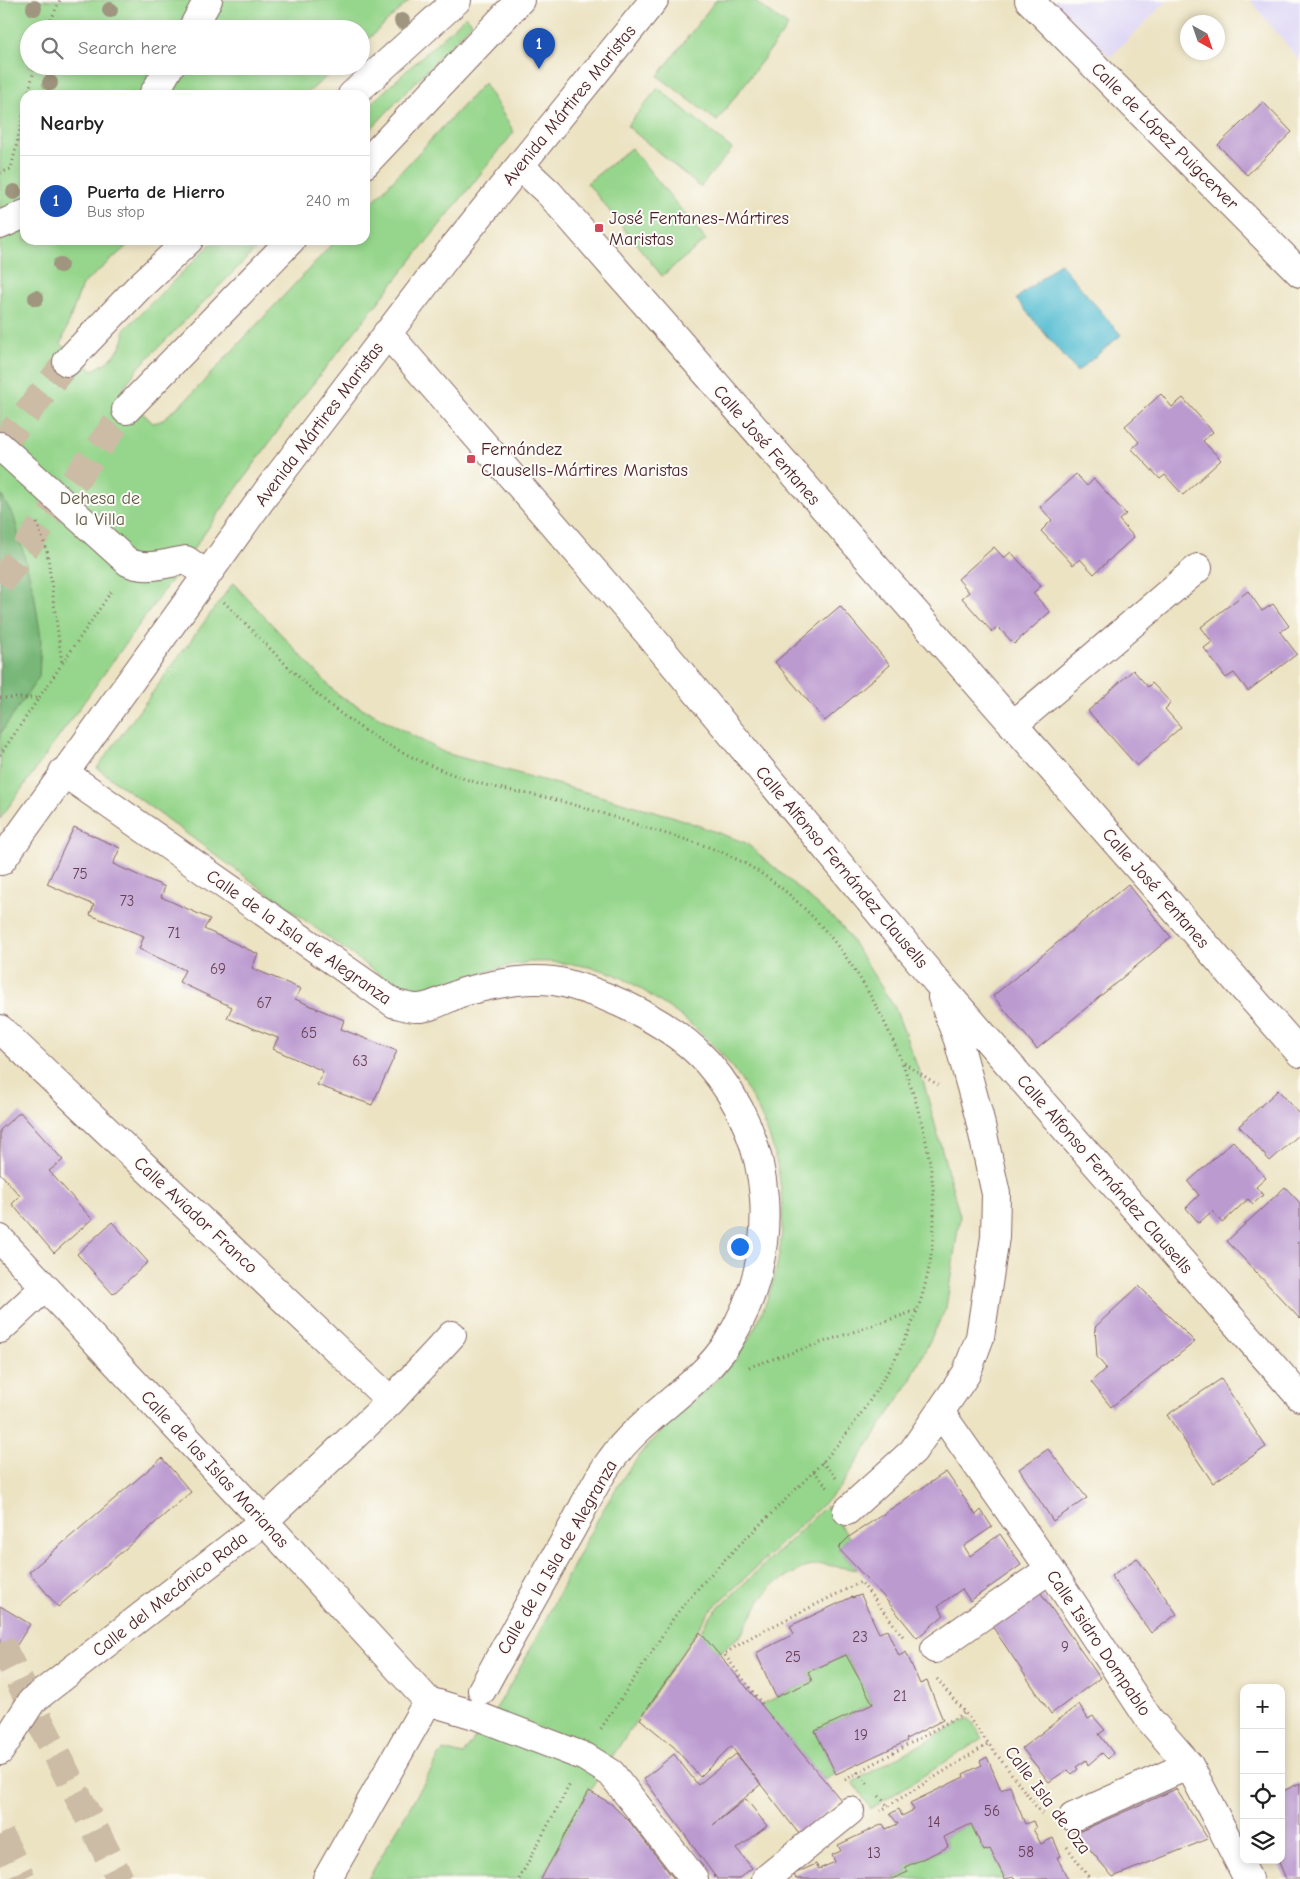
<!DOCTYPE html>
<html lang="en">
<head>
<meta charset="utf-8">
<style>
  body { margin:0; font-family:"Comic Neue",sans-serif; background:#f6f6f6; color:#222 }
  .controls { position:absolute; right:15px; bottom:15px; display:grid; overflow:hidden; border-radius:10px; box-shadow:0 2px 8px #0003 }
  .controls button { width:45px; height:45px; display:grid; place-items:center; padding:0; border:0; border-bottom:1px solid #e0e0e0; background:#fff; color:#222; font:25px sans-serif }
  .compass { position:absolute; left:1180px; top:15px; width:45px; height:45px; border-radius:50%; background:#fff; box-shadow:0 2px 8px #0003; rotate:140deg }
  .you { position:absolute; left:739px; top:1246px; width:18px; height:18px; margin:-12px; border:4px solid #fff; border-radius:50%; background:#1a73e8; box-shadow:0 0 0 8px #1a73e833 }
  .badge { display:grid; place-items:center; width:32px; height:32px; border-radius:50%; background:#1a73e8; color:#fff; font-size:16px; font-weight:700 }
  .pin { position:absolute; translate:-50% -41px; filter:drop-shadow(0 1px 2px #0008) }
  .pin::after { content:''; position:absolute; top:26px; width:18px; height:15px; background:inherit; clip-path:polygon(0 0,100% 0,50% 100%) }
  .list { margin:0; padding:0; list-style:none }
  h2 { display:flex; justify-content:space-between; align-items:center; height:65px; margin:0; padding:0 20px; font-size:21px }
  h2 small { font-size:16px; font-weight:400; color:#767676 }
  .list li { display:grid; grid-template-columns:32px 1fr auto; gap:15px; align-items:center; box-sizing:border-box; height:90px; padding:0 20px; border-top:1px solid #e0e0e0 }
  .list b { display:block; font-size:19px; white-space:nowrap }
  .list p { margin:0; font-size:16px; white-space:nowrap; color:#767676 }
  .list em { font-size:16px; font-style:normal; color:#767676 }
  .icon { flex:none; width:28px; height:28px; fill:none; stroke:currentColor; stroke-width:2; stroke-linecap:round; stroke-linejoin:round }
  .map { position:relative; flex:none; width:1300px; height:1879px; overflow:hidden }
  .search { position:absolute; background:#fff; box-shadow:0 2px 8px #0003; left:20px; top:20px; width:350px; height:55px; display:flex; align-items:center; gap:12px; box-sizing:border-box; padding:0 18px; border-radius:28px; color:#767676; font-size:19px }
  .panel { position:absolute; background:#fff; box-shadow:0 2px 8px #0003; left:20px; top:90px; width:350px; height:155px; border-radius:15px }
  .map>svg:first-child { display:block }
  .built { fill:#ddd5f6 }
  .green { fill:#96d68c; stroke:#707a5c }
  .forest { fill:#78b778; stroke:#616b52 }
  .water { fill:#54bdd2; stroke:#4f6e7e }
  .building { fill:#bb9ad0 }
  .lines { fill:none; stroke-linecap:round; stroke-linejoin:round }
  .major-tunnel { stroke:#ccbca5; stroke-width:28; stroke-dasharray:28 14; stroke-linecap:butt }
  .minor-casing { stroke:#836460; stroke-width:30 }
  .major-casing { stroke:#836460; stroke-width:30 }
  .path { stroke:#836460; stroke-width:3; stroke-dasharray:1 4; stroke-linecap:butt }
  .minor { stroke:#fff; stroke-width:28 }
  .major { stroke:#fff; stroke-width:28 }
  .tree { fill:#a0957f }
  .poi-dot { fill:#d1495b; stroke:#fdfcf7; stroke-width:2 }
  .labels { text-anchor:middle; stroke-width:4; stroke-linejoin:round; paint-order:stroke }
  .number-label { font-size:15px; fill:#663e54 }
  .street-label { font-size:18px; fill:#4a1f2b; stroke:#fdfcf7 }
  .poi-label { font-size:18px; fill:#4a1f2b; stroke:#fdfcf7; text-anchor:start }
  .park-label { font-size:18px; fill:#615648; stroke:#fdfcf7 }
</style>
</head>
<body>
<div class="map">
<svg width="1300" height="1879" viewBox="0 0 1300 1879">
  <rect width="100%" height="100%" fill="#fdfcf7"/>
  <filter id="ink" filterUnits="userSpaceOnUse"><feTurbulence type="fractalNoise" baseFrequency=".02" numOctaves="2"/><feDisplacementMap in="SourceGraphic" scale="10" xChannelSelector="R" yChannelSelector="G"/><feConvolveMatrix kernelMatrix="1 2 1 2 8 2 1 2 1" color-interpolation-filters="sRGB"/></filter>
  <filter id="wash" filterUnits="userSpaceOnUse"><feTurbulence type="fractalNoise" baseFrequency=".0096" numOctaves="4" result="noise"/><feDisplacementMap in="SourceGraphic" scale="20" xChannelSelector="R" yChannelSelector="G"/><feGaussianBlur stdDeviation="1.12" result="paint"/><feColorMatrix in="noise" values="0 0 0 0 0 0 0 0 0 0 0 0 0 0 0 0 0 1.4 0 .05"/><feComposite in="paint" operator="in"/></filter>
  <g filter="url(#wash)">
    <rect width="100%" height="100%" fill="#ece3c3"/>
    <path class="built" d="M1053 0H1168L1110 57Z
      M1250 0H1300V61Z"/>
    <path class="green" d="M0 0H410L361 46V29H29V66H339L305 95H25V240H134L82 285 61 344 92 370C107 365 127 347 124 330L215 240H265L140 366 125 385 122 394 153 423 161 421 188 398 336 240H365V210L484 83 514 132 300 400 0 819Z
      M716 0H753L788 26 717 121 658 76Z
      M466 16 472 23 365 135V109Z
      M658 88 732 149 700 187 627 126Z
      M631 148 706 240 662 276 587 183Z
      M233 583 338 695 445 753 672 816 746 843 842 926 895 1008 924 1084 960 1216 946 1308 909 1383 840 1488 710 1611 589 1791 541 1879H368L443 1750 463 1755C475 1737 489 1720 500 1702 544 1632 574 1553 619 1484 636 1457 660 1431 685 1409 709 1387 732 1369 748 1340 818 1219 777 1075 660 1002 641 989 621 974 598 969 572 963 543 959 516 964 488 969 460 985 431 987 420 988 407 987 396 987L97 768Z
      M826 1506 849 1537 838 1548 857 1570 821 1564 803 1568 774 1584 761 1599 741 1635 718 1654 700 1632 712 1614Z
      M846 1655 857 1677 859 1676 872 1704 815 1731 836 1774 825 1780 760 1705 812 1681 808 1672Z
      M969 1718 983 1738 871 1809 853 1782Z
      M971 1824 984 1851 991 1849 1005 1879H892L908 1872 905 1867 948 1847 944 1837Z"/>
    <path class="forest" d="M0 493 14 517 34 593 41 638 39 677 0 734Z"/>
    <path class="water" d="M1060 263 1121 335 1077 372 1016 299Z"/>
    <g id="blocks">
      <path class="building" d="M1263 102 1292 132 1247 175 1218 145Z
        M1161 394 1172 407 1183 398 1213 432 1203 441 1221 460 1183 495 1165 475 1160 479 1132 449 1139 442 1125 426Z
        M1076 474 1087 486 1094 479 1126 514 1119 520 1134 537 1094 574 1080 559 1073 565 1041 531 1052 520 1040 507Z
        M994 547 1004 558 1011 552 1041 586 1033 593 1050 612 1014 644 998 627 992 632 962 598 969 592 958 579Z
        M1248 591 1262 611 1273 604 1289 626 1280 632 1297 654 1248 691 1234 673 1226 678 1204 648 1212 642 1201 627Z
        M840 606 890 665 825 721 775 662Z
        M1133 670 1148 687 1152 683 1171 703 1165 709 1181 727 1137 766 1088 711Z
        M74 827 120 848 113 864 165 887 161 897 210 919 204 929 258 954 252 968 301 989 295 999 344 1020 341 1029 397 1051 372 1105 317 1085 323 1071 273 1049 278 1038 227 1018 232 1007 179 982 185 970 139 949 144 936 90 915 94 905 47 884Z
        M1128 884 1171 937 1037 1049 993 996Z
        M1278 1090 1300 1114V1134L1270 1161 1239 1126Z
        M20 1112 63 1160 49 1171 92 1219 54 1253 12 1204 20 1196 0 1173V1130Z
        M1233 1141 1266 1178 1256 1187 1263 1195 1253 1204 1248 1199 1222 1223 1212 1211 1199 1223 1186 1208 1199 1195 1188 1182Z
        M1285 1187 1300 1203V1241L1297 1243 1300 1246V1319L1227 1241Z
        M112 1222 148 1262 113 1294 77 1254Z
        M1139 1286 1195 1342 1111 1407 1091 1382 1106 1368 1097 1357 1095 1327Z
        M1221 1379 1266 1447 1213 1483 1167 1415Z
        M1048 1449 1087 1498 1053 1521 1019 1469Z
        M162 1458 191 1492 58 1607 29 1572Z
        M946 1472 976 1515 981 1510 992 1527 964 1546 970 1556 1000 1534 1021 1565 970 1601 962 1589 938 1606 944 1615 917 1638 883 1596 838 1548 849 1537Z
        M1137 1558 1177 1614 1151 1633 1111 1576Z
        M1040 1592 1100 1678 1051 1714 992 1626Z
        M861 1595 879 1633 887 1630 899 1656 906 1652 920 1684 927 1681 943 1720 906 1739 907 1741 836 1774 815 1731 873 1704 846 1655 808 1672 812 1681 776 1697 756 1653 794 1634 790 1626 852 1597V1598Z
        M0 1606 30 1624 0 1672Z
        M700 1632 841 1800 799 1834 731 1746 700 1777 674 1747 640 1719Z
        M1079 1704 1088 1719 1093 1716 1105 1730 1099 1734 1113 1753 1108 1759 1102 1753 1088 1765 1086 1760 1076 1767 1078 1769 1072 1774 1068 1770 1065 1771 1049 1782 1022 1748Z
        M674 1754 698 1785 736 1754 761 1784 713 1825 746 1799 767 1826 737 1849 752 1868 738 1879H717L644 1779Z
        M987 1757 1001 1790 1010 1786 1025 1824 1033 1821 1036 1828 1033 1829 1041 1844 1053 1838 1061 1856 1057 1857 1068 1879H1015L1014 1877 1005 1879 990 1849 984 1851 971 1824 944 1837 948 1847 905 1867 908 1872 892 1879H796L794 1874 816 1864 819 1869 835 1862 832 1855 841 1851 838 1845 883 1824 886 1829 898 1824 890 1814 899 1809 902 1816 914 1810 910 1803 964 1777 963 1774 982 1765 980 1761Z
        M1300 1783V1879H1286L1278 1860H1281V1792Z
        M1176 1789 1208 1839 1113 1877 1076 1833Z
        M589 1791 610 1803 629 1821 674 1879H541Z"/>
    </g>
  </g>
  <g filter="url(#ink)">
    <use href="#blocks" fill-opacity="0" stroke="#836460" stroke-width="1"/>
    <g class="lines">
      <path class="major-tunnel" d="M0 447 67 362
        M0 583 126 410
        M0 1643 120 1879
        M0 1835 22 1879"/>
      <g class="minor-casing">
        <path id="minor" d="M1029 0 1300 273
          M192 29 208 0
          M153 95 170 66
          M520 166 549 193 1300 1053
          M0 225 25 214
          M387 333 647 632 936 981 1300 1397
          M0 446 128 562C146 571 168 563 186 560L206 574
          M1013 725 1198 568
          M63 772 395 1004C402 1005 409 1008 416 1008 432 1009 451 995 467 991 499 983 535 975 568 984 615 997 674 1025 707 1062 776 1140 783 1253 728 1342 698 1389 643 1415 611 1460 595 1481 584 1507 571 1530 541 1583 511 1636 482 1690
          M1 861 271 486 450 252 654 0
          M0 1029 391 1401
          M0 1239 264 1521 428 1701
          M0 1329 45 1287
          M940 1412 1050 1569 1149 1719 1189 1765 1248 1879
          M847 1511 913 1451 966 1374 980 1337 995 1237 996 1194 979 1116 958 1040 942 997
          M935 1649 1050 1569
          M428 1701 475 1715 585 1757 611 1773 694 1879
          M0 1751 32 1701 264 1521 391 1401 452 1335
          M1073 1817 1189 1765
          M327 1879 428 1701
          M766 1879 850 1811"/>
      </g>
      <g class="major-casing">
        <path id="major" d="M352 95 457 0
          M365 164 520 0
          M67 362 138 288 189 240
          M126 410 291 240"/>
      </g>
      <path class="path" d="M47 29 60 0
        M28 95 35 66
        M0 173 11 169 25 108
        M37 523 47 551 62 664 113 589
        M224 602C270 647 315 700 370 734 400 753 442 772 475 782 501 790 529 793 556 800 588 808 619 819 650 829 676 837 704 844 728 855 823 899 883 1000 914 1096 942 1186 944 1266 899 1351 876 1394 848 1436 814 1471 771 1515 726 1555 687 1601 674 1615 665 1632 654 1648 636 1676 618 1703 600 1730
        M0 698H39
        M0 755 62 664
        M904 1063 938 1085
        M749 1367 918 1310
        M822 1462 837 1479
        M814 1471 828 1488
        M937 1679 969 1718 1042 1814
        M762 1704 724 1654 753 1636 861 1582 905 1639
        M857 1772 868 1784
        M845 1780 964 1713
        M879 1796 888 1806
        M880 1811 988 1744
        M1067 1847 1090 1879
        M519 1879 570 1784"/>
      <use href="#minor" class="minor"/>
      <use href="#major" class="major"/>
    </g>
    <g class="tree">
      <circle cx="34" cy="8" r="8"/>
      <circle cx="110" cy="10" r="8"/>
      <circle cx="402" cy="21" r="8"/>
      <circle cx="50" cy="83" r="8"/>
      <circle cx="14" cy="192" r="8"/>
      <circle cx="60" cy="265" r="8"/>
      <circle cx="36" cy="298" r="8"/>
    </g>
  </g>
  <g class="poi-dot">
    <rect x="594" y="223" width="10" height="10" rx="2.5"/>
    <rect x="466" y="454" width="10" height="10" rx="2.5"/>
  </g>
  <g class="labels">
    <g class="number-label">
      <text x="80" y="879">75</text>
      <text x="127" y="906">73</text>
      <text x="174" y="938">71</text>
      <text x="218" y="974">69</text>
      <text x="264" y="1008">67</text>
      <text x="309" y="1038">65</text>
      <text x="360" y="1066">63</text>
      <text x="860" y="1642">23</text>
      <text x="1065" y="1652">9</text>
      <text x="793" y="1662">25</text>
      <text x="900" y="1701">21</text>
      <text x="861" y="1740">19</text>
      <text x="992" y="1816">56</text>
      <text x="934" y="1827">14</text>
      <text x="1026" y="1857">58</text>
      <text x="874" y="1858">13</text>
    </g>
    <g class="street-label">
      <text transform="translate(569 105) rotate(-51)" y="6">Avenida Mártires Maristas</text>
      <text transform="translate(1165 136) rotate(45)" y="6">Calle de López Puigcerver</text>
      <text transform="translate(319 424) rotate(-53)" y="6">Avenida Mártires Maristas</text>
      <text transform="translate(767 445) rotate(49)" y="6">Calle José Fentanes</text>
      <text transform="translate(842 867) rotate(50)" y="6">Calle Alfonso Fernández Clausells</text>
      <text transform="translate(1156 888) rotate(49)" y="6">Calle José Fentanes</text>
      <text transform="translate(299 937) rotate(35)" y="6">Calle de la Isla de Alegranza</text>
      <text transform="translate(1105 1174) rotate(49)" y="6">Calle Alfonso Fernández Clausells</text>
      <text transform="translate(196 1215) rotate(43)" y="6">Calle Aviador Franco</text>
      <text transform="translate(215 1469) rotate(47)" y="6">Calle de las Islas Marianas</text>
      <text transform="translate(557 1557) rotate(-60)" y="6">Calle de la Isla de Alegranza</text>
      <text transform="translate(170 1594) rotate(-38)" y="6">Calle del Mecánico Rada</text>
      <text transform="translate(1099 1643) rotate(56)" y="6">Calle Isidro Dompablo</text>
      <text transform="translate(1048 1800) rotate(53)" y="6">Calle Isla de Oza</text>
    </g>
    <g class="poi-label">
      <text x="609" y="224">José Fentanes-Mártires<tspan x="609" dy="21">Maristas</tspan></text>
      <text x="481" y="455">Fernández<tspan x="481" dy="21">Clausells-Mártires Maristas</tspan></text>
    </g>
    <g class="park-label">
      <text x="100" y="504">Dehesa de<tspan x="100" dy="21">la Villa</tspan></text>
    </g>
  </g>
</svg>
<div class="controls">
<button>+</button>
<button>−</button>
<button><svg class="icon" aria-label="locate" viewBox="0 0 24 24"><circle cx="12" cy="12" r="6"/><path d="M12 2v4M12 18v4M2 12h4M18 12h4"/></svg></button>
<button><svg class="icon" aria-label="layers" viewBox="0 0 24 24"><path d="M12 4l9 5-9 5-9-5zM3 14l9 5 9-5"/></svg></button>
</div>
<svg class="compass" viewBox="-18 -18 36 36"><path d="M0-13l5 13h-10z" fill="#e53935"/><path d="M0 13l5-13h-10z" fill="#767676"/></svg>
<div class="you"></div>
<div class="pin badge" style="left:539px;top:69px;background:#1a4fb4">1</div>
<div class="search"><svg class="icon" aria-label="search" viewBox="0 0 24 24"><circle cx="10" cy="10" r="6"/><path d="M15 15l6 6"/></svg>Search here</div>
<section class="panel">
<h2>Nearby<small></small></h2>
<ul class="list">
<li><span class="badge" style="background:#1a4fb4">1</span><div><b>Puerta de Hierro</b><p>Bus stop</p></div><em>240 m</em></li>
</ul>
</section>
</div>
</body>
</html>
